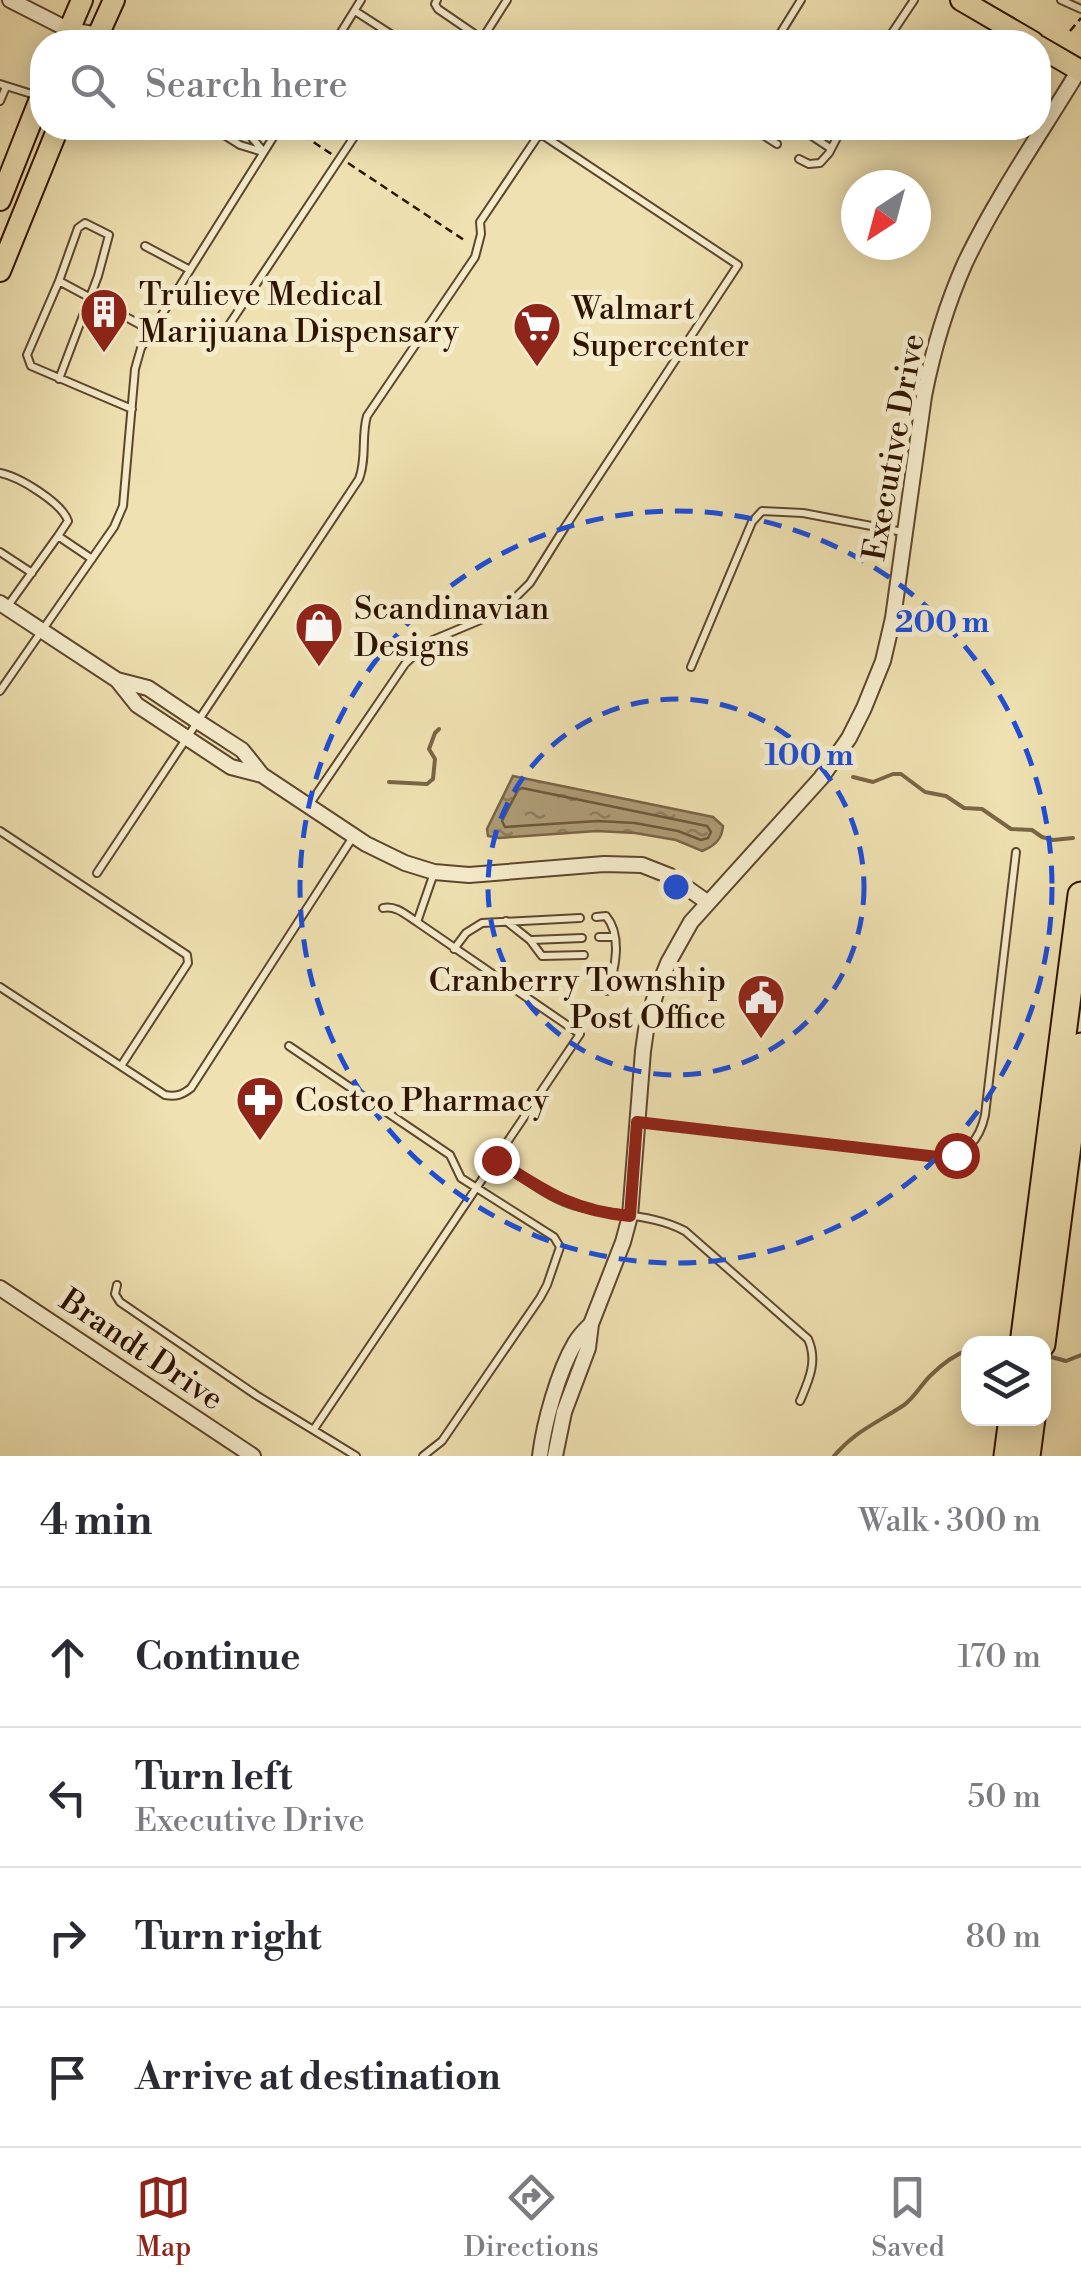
<!DOCTYPE html>
<html lang="en">
<head>
<meta charset="utf-8">
<style>
  body { margin:0; font-family:"Libre Bodoni",serif; background:#f2f2f3; color:#2b2b33 }
  .controls { position:absolute; right:30px; bottom:30px; display:grid; overflow:hidden; border-radius:20px; box-shadow:0 5px 25px #0003 }
  .controls button { width:90px; height:90px; display:grid; place-items:center; padding:0; border:0; border-bottom:2px solid #e1e1e2; background:#fff; color:#2b2b33; font:50px sans-serif }
  .compass { position:absolute; left:841px; top:170px; width:90px; height:90px; border-radius:50%; background:#fff; box-shadow:0 5px 25px #0003; rotate:216deg }
  .stop { position:absolute; width:30px; height:30px; margin:-22px; border:8px solid #8f2418; border-radius:50%; background:#fff }
  .stop.end { background:#8f2418; border-color:#fff; box-shadow:0 2px 10px #0008 }
  .list { margin:0; padding:0; list-style:none }
  h2 { display:flex; justify-content:space-between; align-items:center; height:130px; margin:0; padding:0 40px; font-size:42px }
  h2 small { font-size:32px; font-weight:400; color:#7c7c81 }
  .list li { display:grid; grid-template-columns:65px 1fr auto; gap:30px; align-items:center; box-sizing:border-box; height:140px; padding:0 40px; border-top:2px solid #e1e1e2 }
  .list b { display:block; font-size:38px; white-space:nowrap }
  .list p { margin:0; font-size:32px; white-space:nowrap; color:#7c7c81 }
  .list em { font-size:32px; font-style:normal; color:#7c7c81 }
  .icon { flex:none; width:55px; height:55px; fill:none; stroke:currentColor; stroke-width:2; stroke-linecap:round; stroke-linejoin:round }
  .map { position:relative; flex:none; width:1081px; height:1456px; overflow:hidden }
  .search { position:absolute; background:#fff; box-shadow:0 5px 25px #0003; left:30px; right:30px; top:30px; height:110px; display:flex; align-items:center; gap:25px; box-sizing:border-box; padding:0 35px; border-radius:40px; color:#7c7c81; font-size:38px }
  .sheet { height:690px; background:#fff }
  nav { display:flex; justify-content:space-around; align-items:center; box-sizing:border-box; height:140px; border-top:2px solid #e1e1e2; background:#fff; font-size:28px; color:#7c7c81 }
  nav a { display:grid; justify-items:center; gap:5px }
  nav .on { color:#8f2418 }
  .map>svg:first-child { display:block }
  .water { fill:url(#water-ripples); stroke:#7a6547; stroke-width:2.5 }
  .lines { fill:none; stroke-linecap:round; stroke-linejoin:round }
  .shore { stroke:#6e573b; stroke-width:2.5 }
  .stream { stroke:#7a6547; stroke-width:4 }
  .lane-casing { stroke:#5e462d; stroke-width:10 }
  .street-casing { stroke:#5e462d; stroke-width:18 }
  .primary-casing { stroke:#2e1301; stroke-width:24 }
  .highway-casing { stroke:#2e1301; stroke-width:29 }
  .path { stroke:#2e1301; stroke-width:2.5; stroke-dasharray:8 5; stroke-linecap:butt }
  .lane { stroke:#f5eccc; stroke-width:6 }
  .street { stroke:#f5eccc; stroke-width:14 }
  .primary { stroke:#efe1b1; stroke-width:20 }
  .highway { stroke:#efe1b1; stroke-width:25 }
  .route { stroke:#8f2418; stroke-width:12 }
  .ring { fill:none; stroke:#1d4ed8; stroke-width:5; stroke-dasharray:18 12 }
  .labels { text-anchor:middle; stroke-width:10; stroke-linejoin:round; paint-order:stroke }
  .poi-label { font-size:32px; fill:#2e1301; stroke:#f5eccc; text-anchor:start }
  .street-label { font-size:32px; fill:#2e1301; stroke:#f5eccc }
  .centre { fill:#1d4ed8; stroke:#f5eccc; stroke-width:5 }
  .ring-label { font-size:30px; text-anchor:middle; font-weight:bold; fill:#1d4ed8; stroke:#f5eccc; stroke-width:10; stroke-linejoin:round; paint-order:stroke }
</style>
</head>
<body>
<div class="map">
<svg width="1081" height="1456" viewBox="0 0 1081 1456">
  <defs>
    <pattern id="water-ripples" width="26" height="14" patternUnits="userSpaceOnUse" patternTransform="scale(2.5)"><rect width="26" height="14" fill="#ad9b75"/><path d="M2 4q2-2 4 0t4 0M15 11q2-2 4 0t4 0" fill="none" stroke="#8d7d5e"/></pattern>
  </defs>
  <rect width="100%" height="100%" fill="#efe1b1"/>
  <filter id="stains"><feTurbulence type="fractalNoise" baseFrequency=".002" numOctaves="4"/><feColorMatrix values="0 0 0 0 .2 0 0 0 0 .09 0 0 0 0 .02 0 0 0 .5 -.17"/></filter>
  <radialGradient id="worn" r=".72"><stop offset=".6" stop-color="#630" stop-opacity="0"/><stop offset="1" stop-color="#630" stop-opacity=".3"/></radialGradient>
  <path class="water" d="M513 776 713 817 723 826C722 840 714 846 702 851L676 840 635 833 597 831 499 838 488 836 487 829Z"/>
  <g class="lines">
    <path class="shore" d="M522 788 707 826 711 832 708 838 701 840 678 831 635 823 597 821 505 827 502 821 518 790Z"/>
    <path class="stream" d="M853 777 873 782 893 774H901L925 792 946 796 964 808 982 809 1011 829 1032 830 1042 837 1053 840 1073 838
      M389 782 427 784 433 779 435 759 429 749 435 733 439 729
      M1044 1355 1066 1361 1081 1355
      M834 1456C855 1431 877 1423 904 1405 914 1398 921 1385 930 1376 941 1365 954 1355 968 1350"/>
    <g class="lane-casing">
      <path id="lane" d="M437 0 435 4 438 9 476 35 481 36 486 33 507 0
        M1061 0 1081 9
        M355 11 403 42
        M335 42 361 0
        M775 42 801 0
        M886 42 914 0
        M0 84 35 95
        M0 101 6 87
        M213 128 240 145 263 152
        M240 128 248 133 263 151
        M752 128 777 144
        M800 128 830 148
        M799 159 809 164 820 163 829 153 842 128
        M145 246 190 270
        M59 281 152 331
        M229 325 360 128
        M59 379 98 276 109 235 85 223 78 228 59 281 27 355 31 366 132 409
        M0 473C20 477 62 503 68 521L58 536
        M0 552 32 573
        M7 607 58 536 92 559
        M691 667 752 522 762 511 803 513 903 532
        M0 691 114 527 123 506 135 369 141 348 279 128
        M309 805 405 664 428 642 502 611 530 583 565 527 738 265 532 128
        M0 831 187 955 188 963 121 1066
        M97 873 359 479C367 458 361 437 367 416L475 257 481 234 480 222 540 133
        M596 917 606 916C622 935 616 969 607 991
        M506 921 530 940 542 956 584 955
        M417 922 434 873
        M599 937H615
        M532 940 582 938
        M454 949 466 933 482 923 580 918
        M0 987 165 1095C176 1097 182 1095 191 1088L353 837
        M289 1046 450 1155 461 1178 554 1237 560 1247 547 1285 540 1298 442 1441 423 1456
        M638 1122 939 1157C965 1158 980 1139 985 1115L1016 852
        M496 1160C519 1174 544 1195 570 1204 608 1217 650 1212 685 1231L808 1339C818 1361 809 1380 800 1401
        M117 1285 115 1294 120 1302 256 1395 356 1456
        M314 1429 580 1034 417 922C406 915 396 905 383 908"/>
    </g>
    <g class="street-casing">
      <path id="street" d="M10 0 69 30 99 35
        M0 603 117 680 137 705 231 767 262 775 366 844 405 863 434 872 469 875 604 864 642 865 670 876 707 902
        M117 680 148 688 197 721 242 750 262 775
        M0 1288 253 1456
        M540 1456C544 1423 558 1372 575 1343 579 1336 585 1330 590 1325
        M555 1456 564 1412 588 1348 591 1324 623 1242 630 1216 643 1051 647 1023 656 993 668 963 691 922 821 778 849 738 864 708 883 661 893 618 924 396C933 350 946 306 965 263 997 196 1041 133 1079 70"/>
    </g>
    <g class="primary-casing">
      <path id="primary" d="M961 0 1033 42
        M64 42 82 0
        M95 42 114 0
        M1038 46 1081 71
        M0 200 42 94
        M0 271 58 128"/>
    </g>
    <g class="highway-casing">
      <path id="highway" d="M1023 1344 1081 895
        M1042 1344 1081 1046
        M1007 1456 1012 1418
        M1027 1456 1032 1418"/>
    </g>
    <path class="path" d="M1070 31 1081 18
      M292 128 333 155
      M348 163 467 242"/>
    <use href="#lane" class="lane"/>
    <use href="#street" class="street"/>
    <use href="#primary" class="primary"/>
    <use href="#highway" class="highway"/>
  </g>
  <g class="lines">
    <path class="route" d="M496 1160C544 1190 571 1211 630 1216L637 1122 938 1157 956 1155"/>
  </g>
  <g class="ring">
    <circle cx="676" cy="887" r="188"/>
    <circle cx="676" cy="887" r="376"/>
  </g>
  <defs>
    <g id="building-pin" transform="scale(2.5)"><path d="M0 17L-7.5 6A9.5 9.5 0 1 1 7.5 6Z" fill="#8f2418" stroke="#f5eccc"/><path d="M-4-6H4V6H1V3H-1V6H-4ZM-2.5-4.3h1.7v1.8h-1.7ZM.8-4.3h1.7v1.8H.8ZM-2.5-1h1.7V.8h-1.7ZM.8-1h1.7V.8H.8Z" fill="#fff"/></g>
    <g id="supermarket-pin" transform="scale(2.5)"><path d="M0 17L-7.5 6A9.5 9.5 0 1 1 7.5 6Z" fill="#8f2418" stroke="#f5eccc"/><path d="M-6-5.5h2.5l.6 2H6L4.5 2H-2.5L-4.4-4H-6ZM-1.5 3.2a1.3 1.3 0 1 0 .1 0ZM3 3.2a1.3 1.3 0 1 0 .1 0Z" fill="#fff"/></g>
    <g id="shop-pin" transform="scale(2.5)"><path d="M0 17L-7.5 6A9.5 9.5 0 1 1 7.5 6Z" fill="#8f2418" stroke="#f5eccc"/><path d="M-5-2.5h2.3a2.7 3.5 0 0 1 5.4 0H5L5.5 6h-11ZM-1.5-2.5h3a1.5 2.3 0 0 0-3 0Z" fill="#fff"/></g>
    <g id="civic-pin" transform="scale(2.5)"><path d="M0 17L-7.5 6A9.5 9.5 0 1 1 7.5 6Z" fill="#8f2418" stroke="#f5eccc"/><path d="M-.6-6.5H3V-4.5H.6V-3L4-1V1h2V6H-6V1h2V-1L-.6-3ZM-1.2 2.5V6h2.4V2.5Z" fill="#fff"/></g>
    <g id="pharmacy-pin" transform="scale(2.5)"><path d="M0 17L-7.5 6A9.5 9.5 0 1 1 7.5 6Z" fill="#8f2418" stroke="#f5eccc"/><path d="M-2-6h4v4h4v4h-4v4h-4v-4h-4v-4h4Z" fill="#fff"/></g>
  </defs>
  <g fill-rule="evenodd">
    <use href="#building-pin" x="104" y="312"/>
    <use href="#supermarket-pin" x="537" y="326"/>
    <use href="#shop-pin" x="319" y="626"/>
    <use href="#civic-pin" x="761" y="998"/>
    <use href="#pharmacy-pin" x="260" y="1100"/>
  </g>
  <g class="labels">
    <g class="poi-label">
      <text x="139" y="305">Trulieve Medical<tspan x="139" dy="37">Marijuana Dispensary</tspan></text>
      <text x="572" y="319">Walmart<tspan x="572" dy="37">Supercenter</tspan></text>
      <text x="354" y="619">Scandinavian<tspan x="354" dy="37">Designs</tspan></text>
      <text x="726" y="991" text-anchor="end">Cranberry Township<tspan x="726" dy="37">Post Office</tspan></text>
      <text x="295" y="1111">Costco Pharmacy</text>
    </g>
    <g class="street-label">
      <text transform="translate(893 447) rotate(-80)" y="11">Executive Drive</text>
      <text transform="translate(142 1349) rotate(34)" y="11">Brandt Drive</text>
    </g>
  </g>
  <circle cx="676" cy="887" r="15" class="centre"/>
  <g class="ring-label">
    <text x="942" y="632">200 m</text>
    <text x="809" y="765">100 m</text>
  </g>
  <rect width="100%" height="100%" filter="url(#stains)"/>
  <rect width="100%" height="100%" fill="url(#worn)"/>
</svg>
<div class="controls">
<button><svg class="icon" aria-label="layers" viewBox="0 0 24 24"><path d="M12 4l9 5-9 5-9-5zM3 14l9 5 9-5"/></svg></button>
</div>
<svg class="compass" viewBox="-18 -18 36 36"><path d="M0-13l5 13h-10z" fill="#e53935"/><path d="M0 13l5-13h-10z" fill="#7c7c81"/></svg>
<div class="stop" style="left:956px;top:1155px"></div>
<div class="stop end" style="left:496px;top:1160px"></div>
<div class="search"><svg class="icon" aria-label="search" viewBox="0 0 24 24"><circle cx="10" cy="10" r="6"/><path d="M15 15l6 6"/></svg>Search here</div>
</div>
<section class="sheet">
<h2>4 min<small>Walk · 300 m</small></h2>
<ul class="list">
<li><svg class="icon" aria-label="ahead" viewBox="0 0 24 24"><path d="M12 20V5M6 11l6-6 6 6"/></svg><div><b>Continue</b></div><em>170 m</em></li>
<li><svg class="icon" aria-label="left" viewBox="0 0 24 24"><path d="M17 20v-9H6M10 6l-5 5 5 5"/></svg><div><b>Turn left</b><p>Executive Drive</p></div><em>50 m</em></li>
<li><svg class="icon" aria-label="right" viewBox="0 0 24 24"><path d="M7 20v-9h11M14 6l5 5-5 5"/></svg><div><b>Turn right</b></div><em>80 m</em></li>
<li><svg class="icon" aria-label="arrive" viewBox="0 0 24 24"><path d="M6 21V4h12l-3 4 3 4H6"/></svg><div><b>Arrive at destination</b></div></li>
</ul>
</section>
<nav>
<a class="on"><svg class="icon" aria-label="map" viewBox="0 0 24 24"><path d="M3 6l6-2 6 2 6-2v14l-6 2-6-2-6 2zM9 4v14M15 6v14"/></svg>Map</a>
<a><svg class="icon" aria-label="directions" viewBox="0 0 24 24"><path d="M12 3l9 9-9 9-9-9zM9 14v-3h6M13 9l2 2-2 2"/></svg>Directions</a>
<a><svg class="icon" aria-label="saved" viewBox="0 0 24 24"><path d="M7 4h10v16l-5-4-5 4z"/></svg>Saved</a>
</nav>
</body>
</html>
